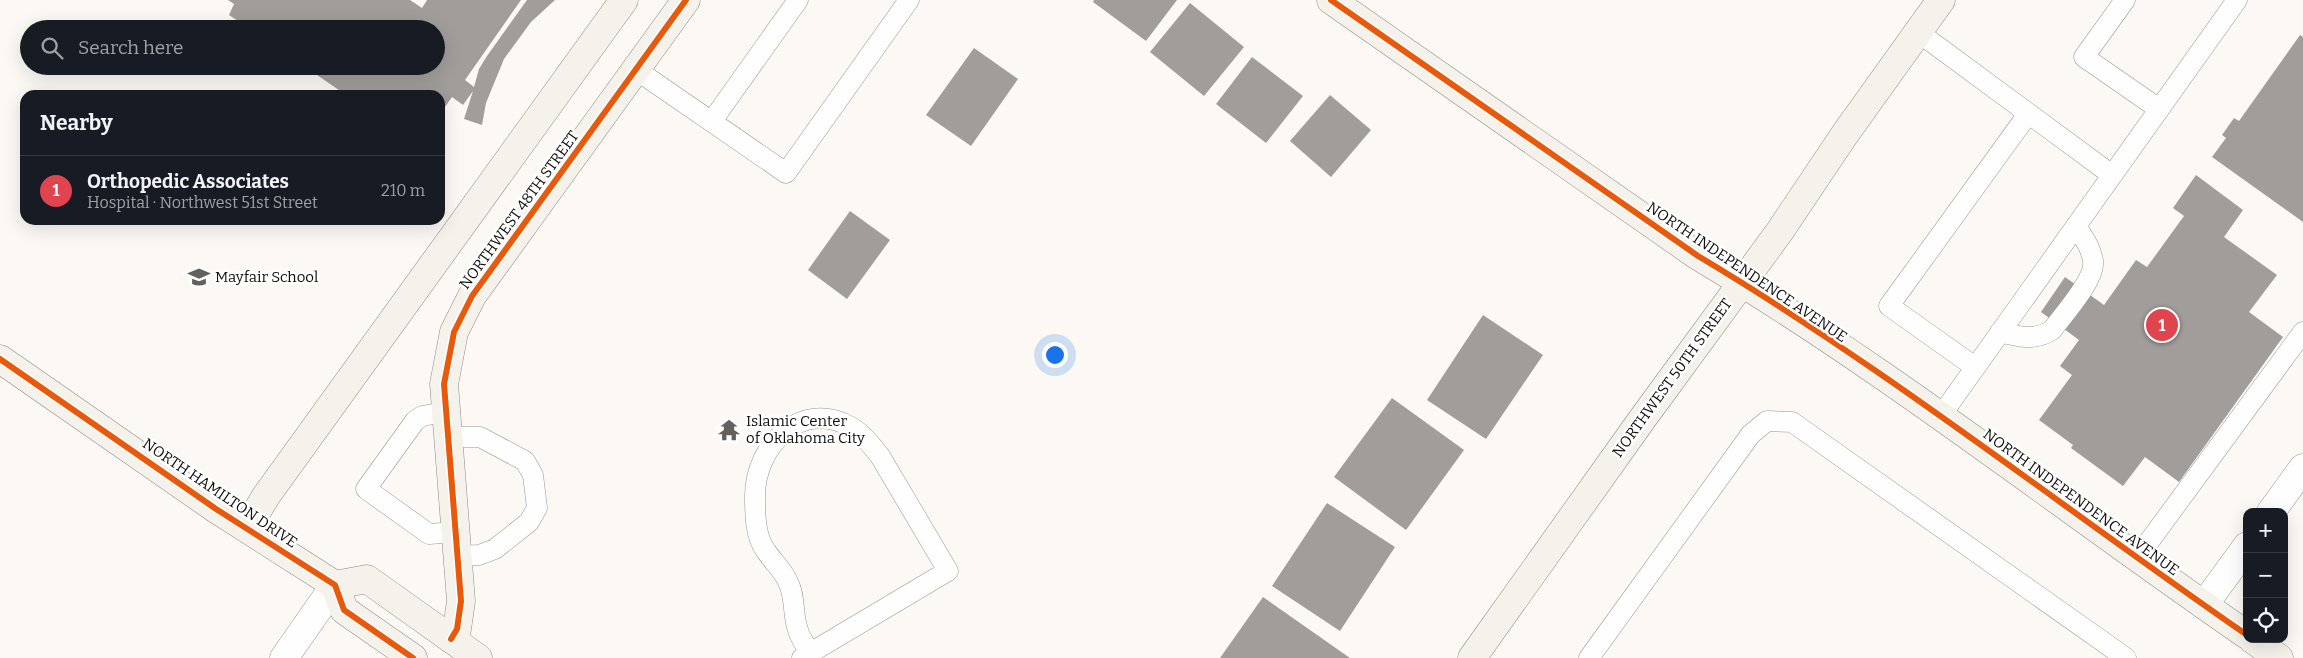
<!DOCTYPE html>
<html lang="en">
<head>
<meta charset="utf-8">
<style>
  body { margin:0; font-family:Bitter,serif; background:#20242c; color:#f1f3f6 }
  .controls { position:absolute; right:15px; bottom:15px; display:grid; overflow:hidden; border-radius:10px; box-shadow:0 5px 20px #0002 }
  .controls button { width:45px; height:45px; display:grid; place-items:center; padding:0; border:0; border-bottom:1px solid #363941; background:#171b24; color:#f1f3f6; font:25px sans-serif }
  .you { position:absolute; left:1054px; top:354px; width:18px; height:18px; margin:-12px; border:4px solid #fff; border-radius:50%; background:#1a73e8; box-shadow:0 0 0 8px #1a73e833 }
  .badge { display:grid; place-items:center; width:32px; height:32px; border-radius:50%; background:#b1b1b2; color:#fff; font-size:16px; font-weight:700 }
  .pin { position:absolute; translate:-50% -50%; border:2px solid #fff; box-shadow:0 1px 5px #0006 }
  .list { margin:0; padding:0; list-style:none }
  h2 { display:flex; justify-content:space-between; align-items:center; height:65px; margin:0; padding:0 20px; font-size:21px }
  h2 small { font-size:16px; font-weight:400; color:#9ea1a6 }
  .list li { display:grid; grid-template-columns:32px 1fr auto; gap:15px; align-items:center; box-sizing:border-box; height:70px; padding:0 20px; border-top:1px solid #363941 }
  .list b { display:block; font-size:19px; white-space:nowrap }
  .list p { margin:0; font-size:16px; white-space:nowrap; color:#9ea1a6 }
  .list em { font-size:16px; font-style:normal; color:#9ea1a6 }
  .icon { flex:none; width:28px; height:28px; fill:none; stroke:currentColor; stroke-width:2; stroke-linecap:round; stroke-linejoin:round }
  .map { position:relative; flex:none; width:2303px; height:658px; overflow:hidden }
  .search { position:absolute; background:#171b24; box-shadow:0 5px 20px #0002; left:20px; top:20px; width:425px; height:55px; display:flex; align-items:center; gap:12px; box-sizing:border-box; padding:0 18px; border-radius:28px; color:#9ea1a6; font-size:19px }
  .panel { position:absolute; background:#171b24; box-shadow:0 5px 20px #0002; left:20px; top:90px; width:425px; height:135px; border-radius:15px }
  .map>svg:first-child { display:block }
  .building { fill:#a09d9a }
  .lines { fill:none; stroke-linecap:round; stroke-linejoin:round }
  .lane-casing { stroke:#969493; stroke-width:21 }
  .street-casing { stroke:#969493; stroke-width:29 }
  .secondary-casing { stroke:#8c8b89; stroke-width:29 }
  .lane { stroke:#fffefe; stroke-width:20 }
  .street { stroke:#fffefe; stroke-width:28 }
  .secondary { stroke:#f5f2eb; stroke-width:28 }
  .cycleway-casing { stroke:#fff; stroke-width:9 }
  .cycleway { stroke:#e8590c; stroke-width:6 }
  .labels { text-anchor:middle; stroke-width:5; stroke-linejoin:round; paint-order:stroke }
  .street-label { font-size:15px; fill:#0f0f0f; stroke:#fff }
  .poi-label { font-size:15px; fill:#0f0f0f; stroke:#fff; text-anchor:start }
</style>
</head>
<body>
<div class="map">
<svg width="2303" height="658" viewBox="0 0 2303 658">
  <rect width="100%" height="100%" fill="#fcf9f5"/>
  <path class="building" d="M228 0H410L422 8 427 0H521L465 80 474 87 479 69 487 56 527 0H555L531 22 504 59 486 103 482 125 464 119 473 91 463 105 452 97 440 114V95H346L304 66H436V29H250L229 15 234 4Z
    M1094 0H1177L1146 41 1093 2Z
    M1190 3 1244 47 1204 96 1150 52Z
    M2300 35 2303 37V222L2212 157 2226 138 2222 135 2234 118 2239 121Z
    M974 48 1018 79 971 146 926 115Z
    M1252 57 1303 96 1266 143 1216 104Z
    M1330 95 1371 130 1331 177 1290 141Z
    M2196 175 2243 210 2224 237 2277 275 2249 312 2283 337 2179 482 2145 457 2123 486 2071 448 2073 445 2039 420 2072 375 2060 366 2079 340 2041 312 2065 277 2104 305 2136 260 2147 267 2184 216 2173 208Z
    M850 211 890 240 847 299 808 270Z
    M1483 315 1543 355 1486 439 1427 400Z
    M1392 398 1464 450 1406 530 1334 477Z
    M1327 503 1395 547 1340 631 1272 586Z
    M1263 597 1350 658H1220Z"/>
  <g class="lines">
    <g class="lane-casing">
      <path id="lane" d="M2125 0 2084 57 2159 109
        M1918 32 2112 175
        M635 69 786 173 909 0
        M712 121 798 0
        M2000 332C2019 337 2035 341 2052 330 2063 315 2096 279 2093 261 2091 247 2083 237 2076 226
        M1975 367 1889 306 2028 114
        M446 412 422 416 415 421 366 489 429 534 456 532
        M1940 417 2237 0
        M449 437H480L525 461 533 475 537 508 529 522 495 549 479 555 458 556
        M2137 558 2303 332
        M802 658 810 653 948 571 880 456C871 445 863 434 851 427 800 398 755 447 755 496 755 513 755 537 766 551 773 562 783 570 788 582 796 597 792 614 798 630 800 638 806 646 810 653
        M1589 658 1751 434 1767 421 1792 422 2126 658"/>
    </g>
    <g class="street-casing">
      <path id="street" d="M2271 512 2303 468
        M2204 605 2247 546
        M284 658 335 585"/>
    </g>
    <g class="secondary-casing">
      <path id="secondary" d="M1331 0 1698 256C1889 370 2064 509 2247 635
        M0 359 216 509 335 585 344 610 413 658
        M247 528 266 496 624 0
        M335 585 367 579 478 658
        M451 639 457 629 461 601 444 384 454 332 472 296 686 0
        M2252 639 2279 658
        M1472 658 1643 418 1780 231 1845 134 1941 0"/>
    </g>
    <use href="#lane" class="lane"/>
    <use href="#street" class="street"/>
    <use href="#secondary" class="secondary"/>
    <g class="cycleway-casing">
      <path id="cycleway" d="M1331 0 1698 256C1889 370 2064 509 2247 635
        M0 359 216 509 335 585 344 610 413 658
        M451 639 457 629 461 601 444 384 454 332 472 296 686 0"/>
    </g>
    <use href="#cycleway" class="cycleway"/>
  </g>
  <defs>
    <g id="school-bare" transform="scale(1.725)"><path d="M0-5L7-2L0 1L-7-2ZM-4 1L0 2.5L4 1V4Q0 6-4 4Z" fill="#626160" stroke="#fff" stroke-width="2.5" paint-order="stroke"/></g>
    <g id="temple-bare" transform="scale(1.725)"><path d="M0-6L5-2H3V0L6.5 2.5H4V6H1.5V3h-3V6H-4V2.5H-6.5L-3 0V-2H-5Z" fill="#626160" stroke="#fff" stroke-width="2.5" paint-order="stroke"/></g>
  </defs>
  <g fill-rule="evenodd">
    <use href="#school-bare" x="199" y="277"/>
    <use href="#temple-bare" x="729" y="430"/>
  </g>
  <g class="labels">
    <g class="street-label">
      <text transform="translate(519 210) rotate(-54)" y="5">NORTHWEST 48TH STREET</text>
      <text transform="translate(1747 272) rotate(34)" y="5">NORTH INDEPENDENCE AVENUE</text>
      <text transform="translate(1672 378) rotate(-54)" y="5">NORTHWEST 50TH STREET</text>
      <text transform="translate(220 493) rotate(34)" y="5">NORTH HAMILTON DRIVE</text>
      <text transform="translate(2081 502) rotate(36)" y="5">NORTH INDEPENDENCE AVENUE</text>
    </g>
    <g class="poi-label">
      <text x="215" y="282">Mayfair School</text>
      <text x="746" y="426">Islamic Center<tspan x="746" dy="17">of Oklahoma City</tspan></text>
    </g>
  </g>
</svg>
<div class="controls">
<button>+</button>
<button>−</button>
<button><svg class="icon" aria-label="locate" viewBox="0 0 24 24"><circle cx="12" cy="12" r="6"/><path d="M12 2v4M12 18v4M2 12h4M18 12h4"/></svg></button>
</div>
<div class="you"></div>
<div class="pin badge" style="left:2162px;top:325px;background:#e0444e">1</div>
<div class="search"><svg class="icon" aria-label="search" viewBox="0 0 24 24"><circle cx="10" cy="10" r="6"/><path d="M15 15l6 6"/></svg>Search here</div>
<section class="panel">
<h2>Nearby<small></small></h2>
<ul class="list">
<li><span class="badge" style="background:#e0444e">1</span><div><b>Orthopedic Associates</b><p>Hospital · Northwest 51st Street</p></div><em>210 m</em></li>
</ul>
</section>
</div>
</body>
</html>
